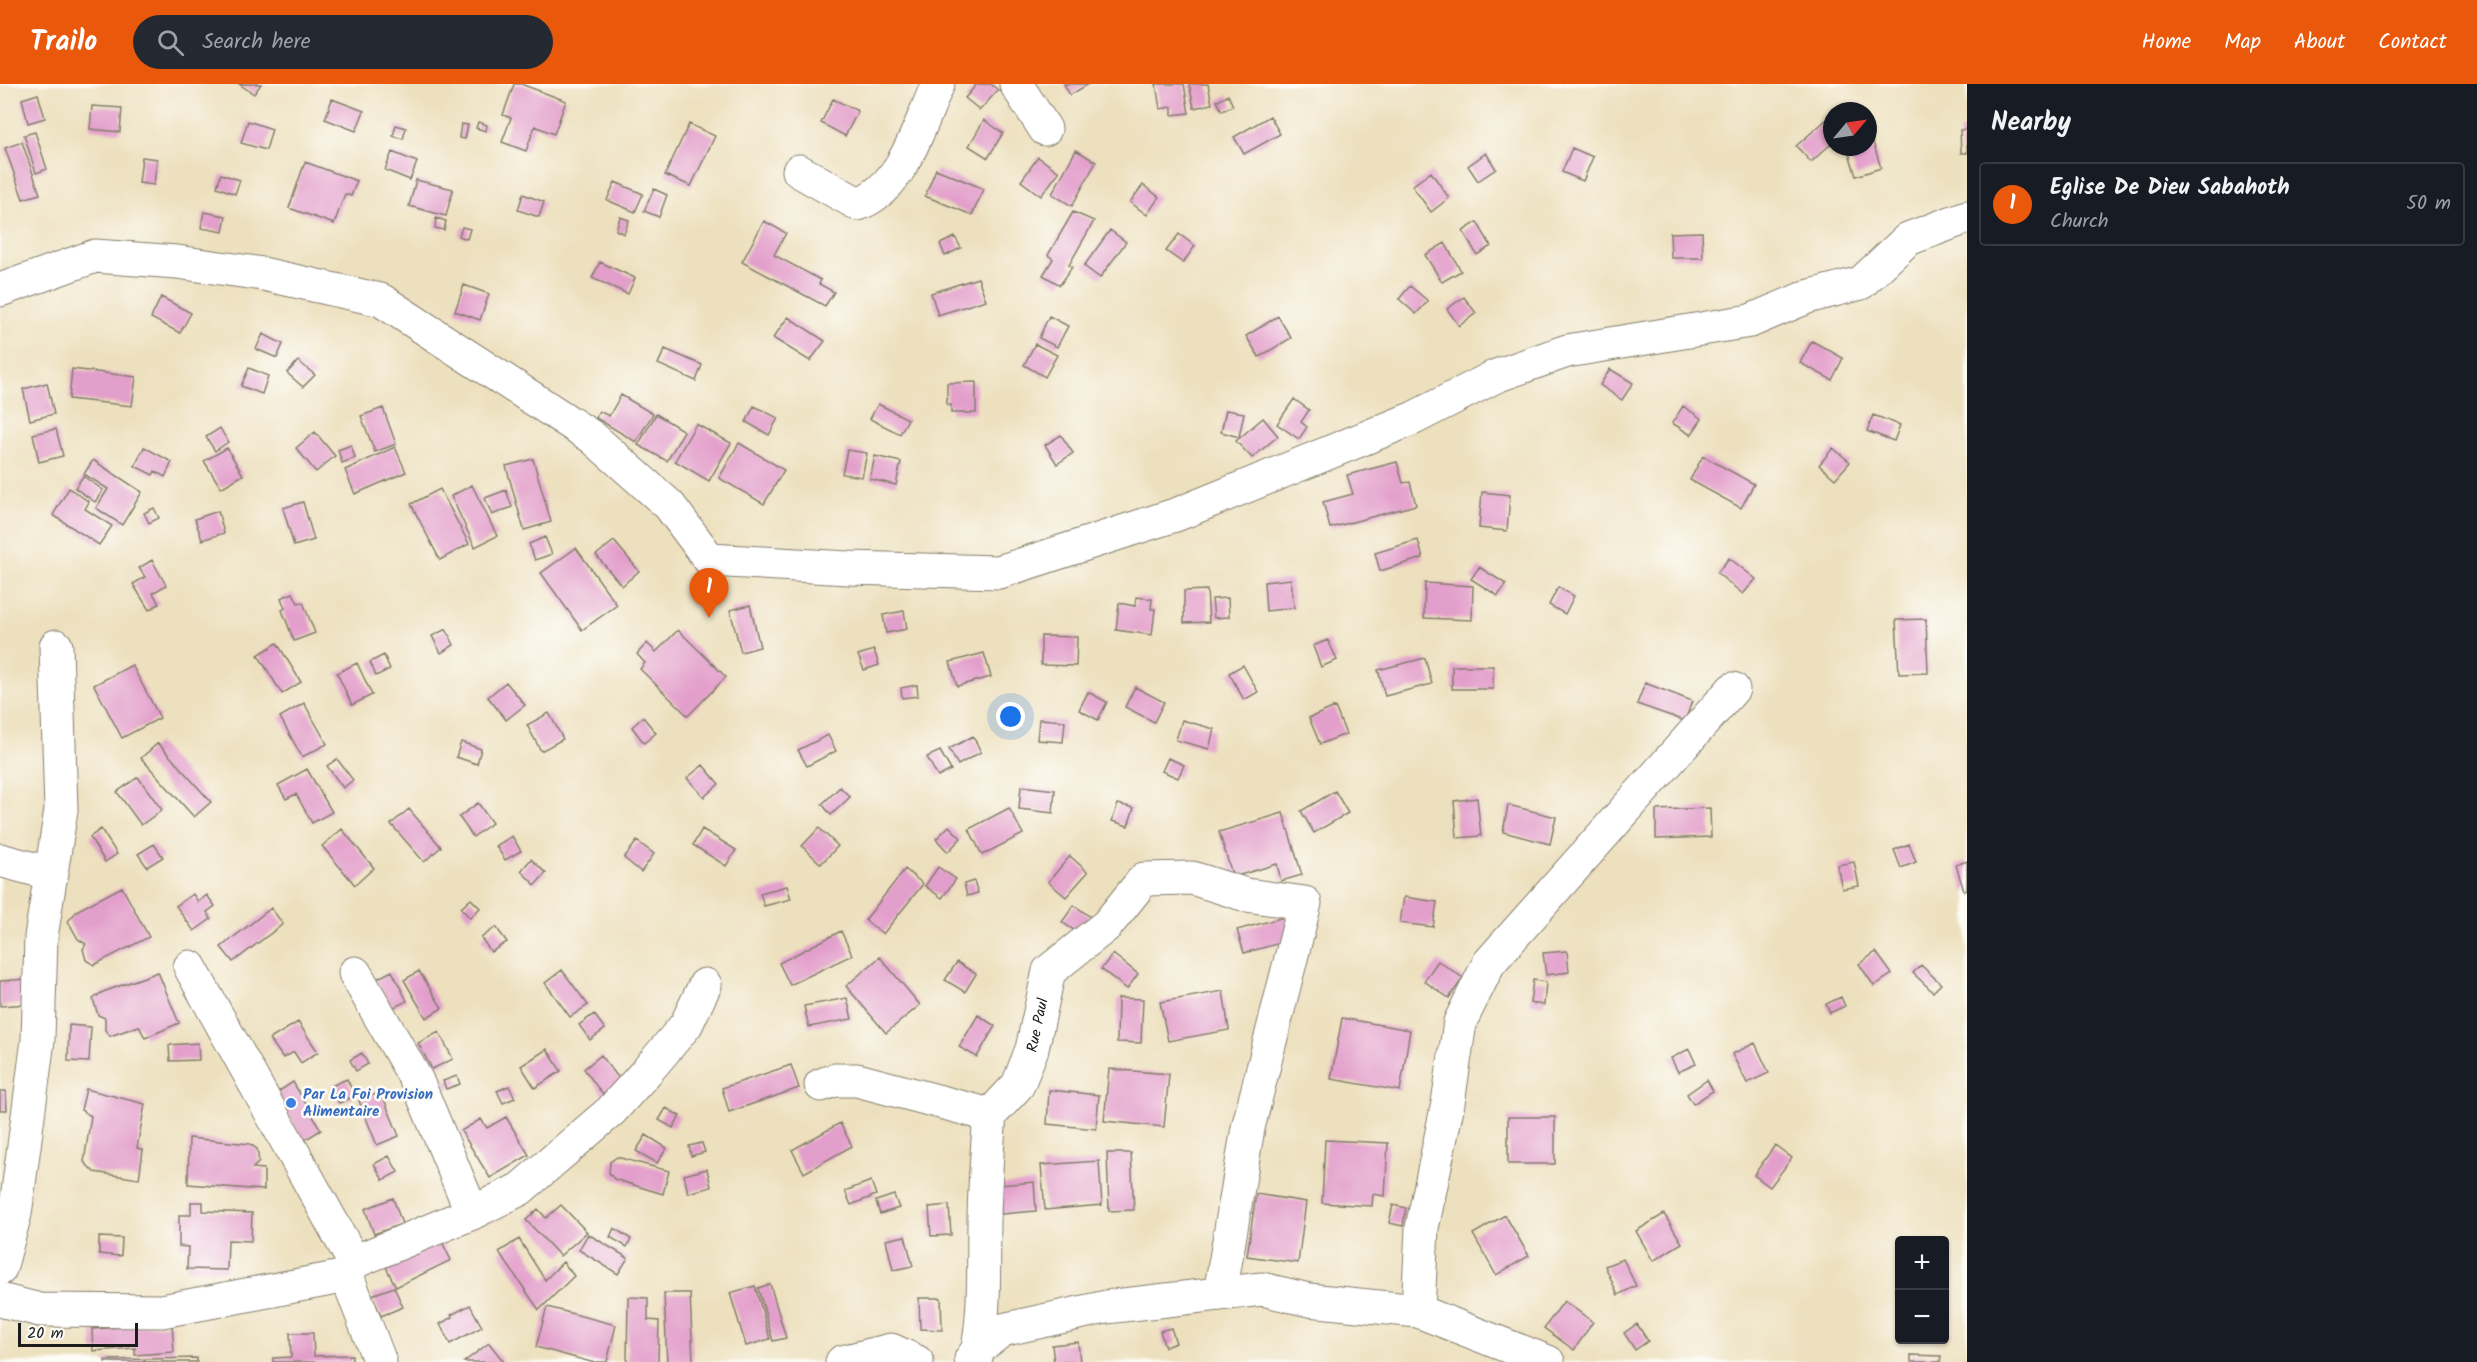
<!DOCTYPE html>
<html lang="en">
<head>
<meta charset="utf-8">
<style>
  body { margin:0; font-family:Kalam,sans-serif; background:#242831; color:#f1f3f6 }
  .controls { position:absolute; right:18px; bottom:18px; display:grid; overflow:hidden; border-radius:6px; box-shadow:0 2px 4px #0004 }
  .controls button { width:54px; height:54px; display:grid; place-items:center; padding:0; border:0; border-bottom:2px solid #363941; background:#171b24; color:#f1f3f6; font:30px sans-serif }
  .compass { position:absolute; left:1823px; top:18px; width:54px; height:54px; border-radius:50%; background:#171b24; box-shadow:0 2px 4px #0004; rotate:61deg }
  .scale { position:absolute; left:18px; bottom:15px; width:120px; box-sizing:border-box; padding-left:6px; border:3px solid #1c1c1c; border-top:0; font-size:16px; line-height:21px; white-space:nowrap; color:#1c1c1c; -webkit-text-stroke:4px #fdfcf7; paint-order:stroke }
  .you { position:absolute; left:1011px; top:633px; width:21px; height:21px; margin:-15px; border:4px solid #fff; border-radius:50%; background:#1a73e8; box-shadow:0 0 0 9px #1a73e833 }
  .badge { display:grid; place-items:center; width:39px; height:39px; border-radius:50%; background:#ea580c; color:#fff; font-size:20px; font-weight:700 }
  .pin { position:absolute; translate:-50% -50px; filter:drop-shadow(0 2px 3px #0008) }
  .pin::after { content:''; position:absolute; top:32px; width:21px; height:18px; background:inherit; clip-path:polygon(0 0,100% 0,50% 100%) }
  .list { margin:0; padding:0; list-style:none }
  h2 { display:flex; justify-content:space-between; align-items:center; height:78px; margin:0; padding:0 24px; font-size:26px }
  h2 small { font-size:20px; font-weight:400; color:#9ea1a6 }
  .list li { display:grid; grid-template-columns:39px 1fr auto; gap:18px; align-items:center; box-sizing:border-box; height:84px; margin:0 12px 12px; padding:0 12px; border:2px solid #363941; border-radius:6px }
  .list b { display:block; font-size:22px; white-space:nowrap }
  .list p { margin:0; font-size:20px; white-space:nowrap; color:#9ea1a6 }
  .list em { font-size:20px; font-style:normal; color:#9ea1a6 }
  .icon { flex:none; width:33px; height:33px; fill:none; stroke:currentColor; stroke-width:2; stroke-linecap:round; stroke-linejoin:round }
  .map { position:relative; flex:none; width:1967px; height:1278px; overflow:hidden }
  header { display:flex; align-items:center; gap:36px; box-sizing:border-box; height:84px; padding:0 30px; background:#ea580c; color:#fff }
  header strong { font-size:28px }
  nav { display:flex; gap:33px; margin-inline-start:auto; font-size:21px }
  .search { width:420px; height:54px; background:#242831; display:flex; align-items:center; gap:15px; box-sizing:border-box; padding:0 21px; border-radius:33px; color:#9ea1a6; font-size:22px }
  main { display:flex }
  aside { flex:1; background:#171b24 }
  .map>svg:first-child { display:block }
  .building { fill:#e39fcb }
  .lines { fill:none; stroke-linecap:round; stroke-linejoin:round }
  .minor-casing { stroke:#847e6d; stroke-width:35 }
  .minor { stroke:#fff; stroke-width:33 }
  .shop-dot { fill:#3f7fe0; stroke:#fdfcf7; stroke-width:2 }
  .labels { text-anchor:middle; stroke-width:5; stroke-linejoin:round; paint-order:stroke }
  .street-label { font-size:15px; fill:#1c1c1c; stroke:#fdfcf7 }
  .shop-label { font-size:15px; font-weight:bold; fill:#366cbe; stroke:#fdfcf7; text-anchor:start }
</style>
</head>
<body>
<header>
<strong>Trailo</strong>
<div class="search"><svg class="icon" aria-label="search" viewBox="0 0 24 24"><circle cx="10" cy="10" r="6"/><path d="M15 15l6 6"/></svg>Search here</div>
<nav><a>Home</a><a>Map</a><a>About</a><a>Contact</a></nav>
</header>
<main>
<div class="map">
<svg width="1967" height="1278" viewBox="0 0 1967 1278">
  <rect width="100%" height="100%" fill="#fdfcf7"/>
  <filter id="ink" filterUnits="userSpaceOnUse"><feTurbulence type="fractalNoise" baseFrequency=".0167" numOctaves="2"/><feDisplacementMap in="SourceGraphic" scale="12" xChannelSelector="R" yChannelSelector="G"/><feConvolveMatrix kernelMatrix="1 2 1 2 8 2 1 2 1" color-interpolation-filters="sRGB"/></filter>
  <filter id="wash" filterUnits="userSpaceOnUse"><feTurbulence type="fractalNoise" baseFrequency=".008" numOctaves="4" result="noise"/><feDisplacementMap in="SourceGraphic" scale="24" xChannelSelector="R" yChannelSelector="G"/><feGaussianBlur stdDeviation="1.35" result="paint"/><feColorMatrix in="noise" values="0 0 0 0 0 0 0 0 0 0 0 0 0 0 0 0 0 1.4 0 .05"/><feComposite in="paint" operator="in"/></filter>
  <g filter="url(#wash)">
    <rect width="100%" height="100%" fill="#ede0be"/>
    <g id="blocks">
      <path class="building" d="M239 0H261L254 10Z
        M514 0H521L566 17 554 50 535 42 526 67 502 58 511 34 503 31Z
        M977 0H991L998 6 980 26 965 14Z
        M1064 0H1089L1070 11Z
        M1156 0H1184L1189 29 1172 31V23L1160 25Z
        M1189 0H1208L1212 20 1194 24Z
        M38 10 45 34 28 39 22 15Z
        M1228 11 1233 22 1222 27 1217 17Z
        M332 15 364 27 356 47 325 35Z
        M833 15 858 27 845 52 821 39Z
        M92 22 122 24 120 48 90 45Z
        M1270 32 1280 50 1244 70 1234 53Z
        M984 36 1003 49 988 74 969 62Z
        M1826 36 1832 43V59L1811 78 1796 62Z
        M248 37 272 45 266 66 241 59Z
        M478 38 487 41 486 47 476 44Z
        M461 40 468 41 465 55 459 54Z
        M689 40 715 52 691 102 665 91Z
        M396 41 406 44 403 55 393 52Z
        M1967 45V69H1961L1960 46Z
        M35 48 47 85 36 89 24 51Z
        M22 58 40 110 23 115 5 64Z
        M1873 58 1881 84 1856 92 1848 66 1868 63V60Z
        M1572 64 1593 73 1583 97 1562 88Z
        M1076 66 1096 78 1072 122 1052 110Z
        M392 68 417 78 410 96 385 86Z
        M1486 69 1496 85 1478 97 1468 82Z
        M142 73 157 75 154 101 139 99Z
        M1038 73 1059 88 1041 112 1021 97Z
        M305 78 357 97 351 112 345 110 334 140 289 124Z
        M936 85 984 105 972 131 925 112Z
        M1431 88 1449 114 1431 128 1412 102Z
        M221 90 240 96 235 110 217 103Z
        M416 96 453 105 446 132 409 122Z
        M615 98 643 110 635 128 607 116Z
        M1143 101 1159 113 1147 131 1130 118Z
        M654 105 667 111 659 133 644 127Z
        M523 110 544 118 539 133 518 126Z
        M204 128 226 132 223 148 201 144Z
        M1073 128 1094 137 1069 181 1072 183 1060 201 1043 191 1053 175 1048 171Z
        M620 133 629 136 624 150 616 146Z
        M436 134 446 137 444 146 435 144Z
        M764 137 786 149 774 171 821 196 819 200 834 208 825 222 742 178Z
        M1477 138 1491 162 1477 171 1463 147Z
        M462 143 470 145 467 155 459 152Z
        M1110 146 1126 158 1100 194 1084 182Z
        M1702 148 1703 174H1671L1670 149Z
        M1179 150 1195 162 1183 179 1166 167Z
        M955 153 961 164 945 172 940 160Z
        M1445 159 1461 187 1442 198 1425 171Z
        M600 178 635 194 628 210 592 194Z
        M978 194 986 216 938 231 931 209Z
        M464 201 489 210 480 236 455 227Z
        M1410 202 1428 217 1416 230 1399 215Z
        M161 213 191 229 180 249 151 234Z
        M1464 213 1476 229 1459 242 1447 225Z
        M1049 232 1068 242 1057 263 1039 254Z
        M1278 232 1291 254 1259 273 1246 252Z
        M788 233 825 257 810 277 773 254Z
        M263 250 283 260 277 274 256 265Z
        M1812 257 1843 274 1832 296 1800 279Z
        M1035 260 1057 271 1045 293 1024 281Z
        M665 265 702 281 696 297 658 280Z
        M298 277 315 291 303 303 287 289Z
        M249 284 268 292 262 310 241 302Z
        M72 285 136 293 132 322 69 315Z
        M1610 285 1633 299 1622 316 1600 301Z
        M976 298V329H951V321H947V299Z
        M47 299 54 330 30 336 23 305Z
        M621 311 653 330 636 358 596 334 599 327 609 332Z
        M1294 315 1309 326 1301 338 1307 343 1299 355 1277 340Z
        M878 320 908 335 900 350 870 335Z
        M754 322 778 334 769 351 746 338Z
        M1683 322 1702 335 1691 351 1672 339Z
        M383 324 396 360 375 368 361 332Z
        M1226 326 1244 329 1239 353 1221 348Z
        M656 330 684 347 667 377 638 361Z
        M1873 331 1900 341 1894 357 1867 347Z
        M1263 334 1278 352 1252 374 1236 357Z
        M696 340 731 359 709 397 675 377Z
        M220 344 228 358 215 367 206 353Z
        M56 345 63 372 39 378 33 350Z
        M315 348 335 372 316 388 296 364Z
        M1061 351 1073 369 1057 380 1045 361Z
        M739 359 784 386 764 420 719 394Z
        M351 361 355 374 342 379 338 366Z
        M144 363 172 378 165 393 155 387 153 391 135 382Z
        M395 363 406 388 355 410 345 386Z
        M227 364 243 391 221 404 204 377Z
        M1833 364 1850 378 1835 395 1819 381Z
        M847 366 867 369 862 393 842 390Z
        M875 372 901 378 896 401 870 395Z
        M1703 372 1754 400 1741 424 1690 396Z
        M533 375 551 438 524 446 506 382Z
        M93 376 142 408 122 441 96 424 108 405 84 390Z
        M1397 378 1403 399 1410 398 1416 421 1330 444 1323 418 1353 410 1347 391Z
        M83 392 103 406 95 418 75 404Z
        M472 401 497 452 475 463 451 412Z
        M69 404 89 418 85 425 112 442 99 461 53 431Z
        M440 405 469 460 440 476 411 420Z
        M506 406 512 423 492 431 485 414Z
        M1482 408 1510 411 1507 447 1479 444Z
        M303 418 314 456 294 462 283 424Z
        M154 424 159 434 149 439 144 429Z
        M218 427 224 449 202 456 195 435Z
        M545 453 552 470 535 476 529 460Z
        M1418 456 1423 474 1380 487 1375 469Z
        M614 457 639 487 622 502 596 471Z
        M576 464 617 521 582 546 541 489Z
        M1729 474 1756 495 1743 510 1717 489Z
        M152 476 166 501 153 509 159 520 149 526 133 500 145 493 139 484Z
        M1479 483 1506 500 1498 512 1471 495Z
        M1291 495 1294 524 1266 527 1264 498Z
        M1425 499 1473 502 1472 536 1424 534Z
        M1558 503 1574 512 1565 530 1549 521Z
        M1207 506 1209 538 1184 539V507Z
        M293 509 298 519 303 518 315 549 294 557 282 526 285 524 281 514Z
        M1136 513 1152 515 1151 525H1155L1152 551 1116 546 1119 519 1135 522Z
        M1228 514 1229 533 1214 534 1212 515Z
        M750 521 760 563 741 568 730 526Z
        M904 527 907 545 886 549 883 531Z
        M1926 535 1928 589 1899 590 1896 536Z
        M446 545 454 561 441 569 432 552Z
        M678 546 726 593 688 632 640 585 645 579 637 570 647 559 656 568Z
        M1041 552 1077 553 1076 582 1041 581Z
        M1328 556 1337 576 1321 583 1313 562Z
        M277 559 301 598 282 610 258 571Z
        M874 566 879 581 864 586 858 571Z
        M984 569 991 593 957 602 950 578Z
        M384 571 390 585 376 592 370 578Z
        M1425 574 1432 600 1385 612 1378 586Z
        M357 579 372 611 352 621 337 589Z
        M132 581 160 634 122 654 94 601Z
        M1243 581 1258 608 1244 616 1229 589Z
        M1452 582H1493V605H1452Z
        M506 598 525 621 506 636 488 613Z
        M1645 599 1692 617 1685 637 1637 620Z
        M917 601 918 612 902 614 901 604Z
        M1135 603 1164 618 1154 638 1125 623Z
        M1088 608 1107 618 1098 636 1079 626Z
        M304 619 327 660 302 673 280 633Z
        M1335 623 1346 650 1320 660 1309 634Z
        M549 629 563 655 541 667 527 641Z
        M643 633 656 649 644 659 632 643Z
        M1039 635 1065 637 1063 658 1037 656Z
        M1182 636 1214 645 1209 665 1176 656Z
        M828 651 836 667 807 682 798 666Z
        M973 652 981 668 958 681 949 665Z
        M461 658 481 665 477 680 456 673Z
        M158 659 211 718 194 733 141 674Z
        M940 667 951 686 938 693 927 673Z
        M1168 674 1184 681 1178 694 1162 687Z
        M337 675 353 696 343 704 327 682Z
        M703 681 719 700 704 713 687 694Z
        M307 685 332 728 312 739 296 710 286 715 278 701Z
        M138 693 162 726 141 741 117 708Z
        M1021 702 1055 706 1053 729 1019 725Z
        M840 703 850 713 831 731 822 720Z
        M1335 707 1348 729 1314 749 1301 727Z
        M1477 714 1481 752 1457 754 1454 717Z
        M478 719 492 739 473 753 459 733Z
        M1118 720 1134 724 1128 742 1112 737Z
        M1508 721 1556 733 1550 760 1503 748Z
        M1009 724 1023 750 982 771 969 745Z
        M1710 724 1711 753 1656 755V726Z
        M409 725 441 763 424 778 391 740Z
        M1283 729 1302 791 1281 797 1277 780 1233 793 1219 748Z
        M949 742 961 754 948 768 936 755Z
        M819 744 838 762 821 780 802 762Z
        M101 745 117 770 105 778 90 753Z
        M342 745 374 784 355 801 322 762Z
        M702 745 736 766 726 782 693 761Z
        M512 752 521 767 505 776 496 762Z
        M637 757 654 770 641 788 624 774Z
        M154 760 163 773 147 783 138 770Z
        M1909 760 1916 778 1901 784 1894 766Z
        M1070 772 1088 788 1066 813 1048 798Z
        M531 775 546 789 535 801 521 787Z
        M1967 777V806L1964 807 1956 781Z
        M1854 778 1859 802 1842 805 1837 781Z
        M938 783 956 795 942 814 925 802Z
        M905 785 923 800 883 850 865 836Z
        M974 797 978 809 967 812 964 800Z
        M787 802 791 815 764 822 760 809Z
        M122 803 149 853 94 881 86 876 83 865 86 860 78 855 68 837 78 826Z
        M193 810 198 818 207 811 215 822 207 828 211 835 194 847 176 822Z
        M1404 813 1437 818 1433 843 1400 839Z
        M471 815 480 824 470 834 461 824Z
        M1074 821 1096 837 1084 853 1062 838Z
        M271 824 283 840 233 878 221 863Z
        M1288 832 1294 855 1244 869 1237 846Z
        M496 843 507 858 491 868 481 854Z
        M841 847 852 871 790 901 779 879Z
        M1567 867 1569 888 1546 891 1543 869Z
        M1876 868 1892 890 1874 902 1859 880Z
        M1113 870 1138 890 1127 905 1101 885Z
        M880 873 920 921 886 949 846 902Z
        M1438 877 1463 894 1449 914 1424 897Z
        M957 878 976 890 965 908 945 896Z
        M1921 881 1941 900 1933 908 1913 889Z
        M562 886 588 921 570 933 545 899Z
        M392 887 407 917 390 925 376 895Z
        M419 887 442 924 426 934 404 896Z
        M158 888 179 939 145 954 139 942 110 952 105 946V934L98 931 93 915 103 908Z
        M28 895V920L0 922V897Z
        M1533 896 1546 898 1544 921 1530 919Z
        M1223 907 1229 946 1168 957 1160 918Z
        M1841 913 1845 922 1830 929 1826 920Z
        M847 914 852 935 809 943 804 922Z
        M1118 914 1143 915 1141 959 1117 958Z
        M594 930 605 945 590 956 579 941Z
        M978 931 995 942 977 973 959 963Z
        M1342 934 1410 946 1400 1007 1331 995Z
        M298 938 318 968 301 979 294 968 283 974 270 955Z
        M69 941 91 943 89 978 68 977Z
        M439 948 453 975 432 985 418 959Z
        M198 959 199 976 170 977 169 961Z
        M1755 959 1769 989 1747 999 1732 970Z
        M547 965 561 987 535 1004 521 982Z
        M1689 965 1696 980 1678 988 1671 974Z
        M362 969 368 980 356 987 350 976Z
        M601 971 624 1001 606 1015 584 985Z
        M791 981 799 1004 729 1028 722 1004Z
        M1109 985 1169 990 1164 1043 1104 1037Z
        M457 992 460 1000 446 1005 443 997Z
        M347 995 355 1012 339 1019 331 1002Z
        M1707 996 1713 1007 1693 1020 1687 1010Z
        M293 998 321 1046 303 1057 276 1009Z
        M509 1002 515 1014 503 1019 497 1007Z
        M86 1005 145 1020 137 1064 143 1066 139 1095 94 1088 84 1078 91 1032 81 1026Z
        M1049 1006 1099 1011 1096 1045 1047 1040Z
        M0 1007H6L7 1026H0Z
        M381 1008 399 1052 377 1061 359 1017Z
        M666 1024 680 1032 673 1044 659 1036Z
        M506 1033 529 1071 490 1094 461 1047 481 1035 487 1044Z
        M1508 1033H1555V1080H1508Z
        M840 1039 852 1062 804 1089 792 1066Z
        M646 1051 667 1064 657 1079 636 1067Z
        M189 1054 250 1060 257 1065 258 1071 259 1078 253 1084 264 1085V1106L188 1100Z
        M1325 1056 1388 1059 1385 1112 1373 1110 1372 1122 1322 1119Z
        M702 1059 705 1068 691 1072 689 1062Z
        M1775 1061 1792 1074 1770 1103 1754 1091Z
        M1107 1069H1131L1134 1126 1109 1127Z
        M389 1072 398 1088 383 1096 374 1080Z
        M617 1073 669 1087 663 1110 614 1095 609 1089 610 1078Z
        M1099 1077 1102 1121 1045 1126 1041 1081Z
        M707 1085 711 1103 688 1109 684 1091Z
        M871 1097 876 1111 851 1121 845 1107Z
        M1034 1098 1036 1127 1001 1130 999 1101Z
        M1256 1110 1306 1118 1298 1179 1247 1172Z
        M894 1111 899 1124 880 1130 876 1117Z
        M393 1114 402 1140 374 1150 365 1125Z
        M191 1118H203V1127L252 1129 251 1157 228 1156 227 1186 187 1185 188 1163 179 1162V1131H191Z
        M561 1121 587 1148 560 1172 526 1136 538 1125 546 1134Z
        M949 1121 951 1151 931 1152 929 1123Z
        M1393 1121 1406 1124 1403 1142 1389 1139Z
        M1664 1130 1682 1159 1653 1177 1636 1147Z
        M1505 1131 1529 1172 1496 1191 1473 1150Z
        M614 1144 631 1155 627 1163 610 1153Z
        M588 1150 628 1174 618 1190 579 1166Z
        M905 1152 913 1182 893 1186 886 1156Z
        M99 1153 122 1154 121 1172 99 1170Z
        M519 1155 545 1196 563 1178 574 1192 539 1226 499 1168Z
        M441 1156 451 1176 396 1203 386 1183Z
        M1623 1175 1636 1202 1618 1211 1605 1182Z
        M770 1200 786 1254 773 1257 758 1204Z
        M755 1202 770 1255 746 1262 730 1209Z
        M394 1203 403 1223 381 1232 372 1211Z
        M664 1209H690L693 1278H667Z
        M628 1213 648 1214V1236L659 1237 658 1278H627Z
        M919 1214H941L942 1246 920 1245Z
        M1564 1217 1593 1238 1574 1266 1544 1244Z
        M470 1221 482 1243 450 1260 440 1240 452 1233 451 1231Z
        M547 1223 616 1241 607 1278H591L536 1263Z
        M172 1240 174 1268 135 1271V1264L93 1267 92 1245Z
        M1637 1240 1648 1257 1635 1266 1624 1249Z
        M1171 1244 1176 1259 1165 1263 1160 1247Z
        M290 1249H313L314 1272 352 1271V1278H273V1274L291 1273Z
        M1078 1258 1080 1278H1054L1052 1261Z
        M489 1259 504 1278H464Z
        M1911 1271 1941 1272 1940 1278H1911Z
        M197 1274V1278H105V1276Z"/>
    </g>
  </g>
  <g filter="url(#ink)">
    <use href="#blocks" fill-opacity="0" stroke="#847e6d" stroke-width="1.5"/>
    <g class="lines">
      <g class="minor-casing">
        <g id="minor">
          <path d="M1016 0 1045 45"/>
          <path d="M799 87 858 120C904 103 919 41 938 0"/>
          <path d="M0 206 95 172 177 178 263 190 381 216 592 353 669 421 710 476 848 484 999 488 1178 430 1414 334 1496 292 1567 267 1750 237 1807 213 1861 199 1908 155 1967 133"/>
          <path d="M0 776 52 790"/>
          <path d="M190 883 354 1178 347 1192"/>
          <path d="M355 889 417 997 472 1129"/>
          <path d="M821 1001 835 996H857L990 1031"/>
          <path d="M354 1178 472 1129 520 1105 611 1027 647 987 686 941 705 901"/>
          <path d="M0 1185 15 1130 38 956 41 853 61 726 56 562"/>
          <path d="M347 1192 380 1278"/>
          <path d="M0 1216 40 1226 162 1227 347 1192"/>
          <path d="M1418 1227 1422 1144 1448 1019 1460 938 1489 879 1733 605"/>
          <path d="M971 1275 979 1264 1002 1246 1106 1223 1262 1205 1309 1216 1418 1227 1548 1278"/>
          <path d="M842 1278 891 1266 917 1278"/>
          <path id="s1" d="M975 1278C986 1234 983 1186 984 1141 984 1104 987 1067 990 1031L1018 1001 1032 965 1049 887 1107 841 1144 795 1192 794 1246 811 1305 819 1248 1044 1220 1210"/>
        </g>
      </g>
      <use href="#minor" class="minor"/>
    </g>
  </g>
  <circle class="shop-dot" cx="291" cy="1019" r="6"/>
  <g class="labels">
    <g class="street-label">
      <text dy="5" stroke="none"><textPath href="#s1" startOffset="352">Rue Paul</textPath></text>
    </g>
    <g class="shop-label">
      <text x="303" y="1015">Par La Foi Provision<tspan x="303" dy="17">Alimentaire</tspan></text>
    </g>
  </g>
</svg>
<div class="controls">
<button>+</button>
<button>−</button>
</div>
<svg class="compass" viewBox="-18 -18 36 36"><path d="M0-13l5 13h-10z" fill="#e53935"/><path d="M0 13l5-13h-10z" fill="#9ea1a6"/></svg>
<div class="scale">20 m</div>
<div class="you"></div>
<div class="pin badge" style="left:709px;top:534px">1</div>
</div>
<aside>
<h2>Nearby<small></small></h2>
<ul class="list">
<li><span class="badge">1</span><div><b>Eglise De Dieu Sabahoth</b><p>Church</p></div><em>50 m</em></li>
</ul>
</aside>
</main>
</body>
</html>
